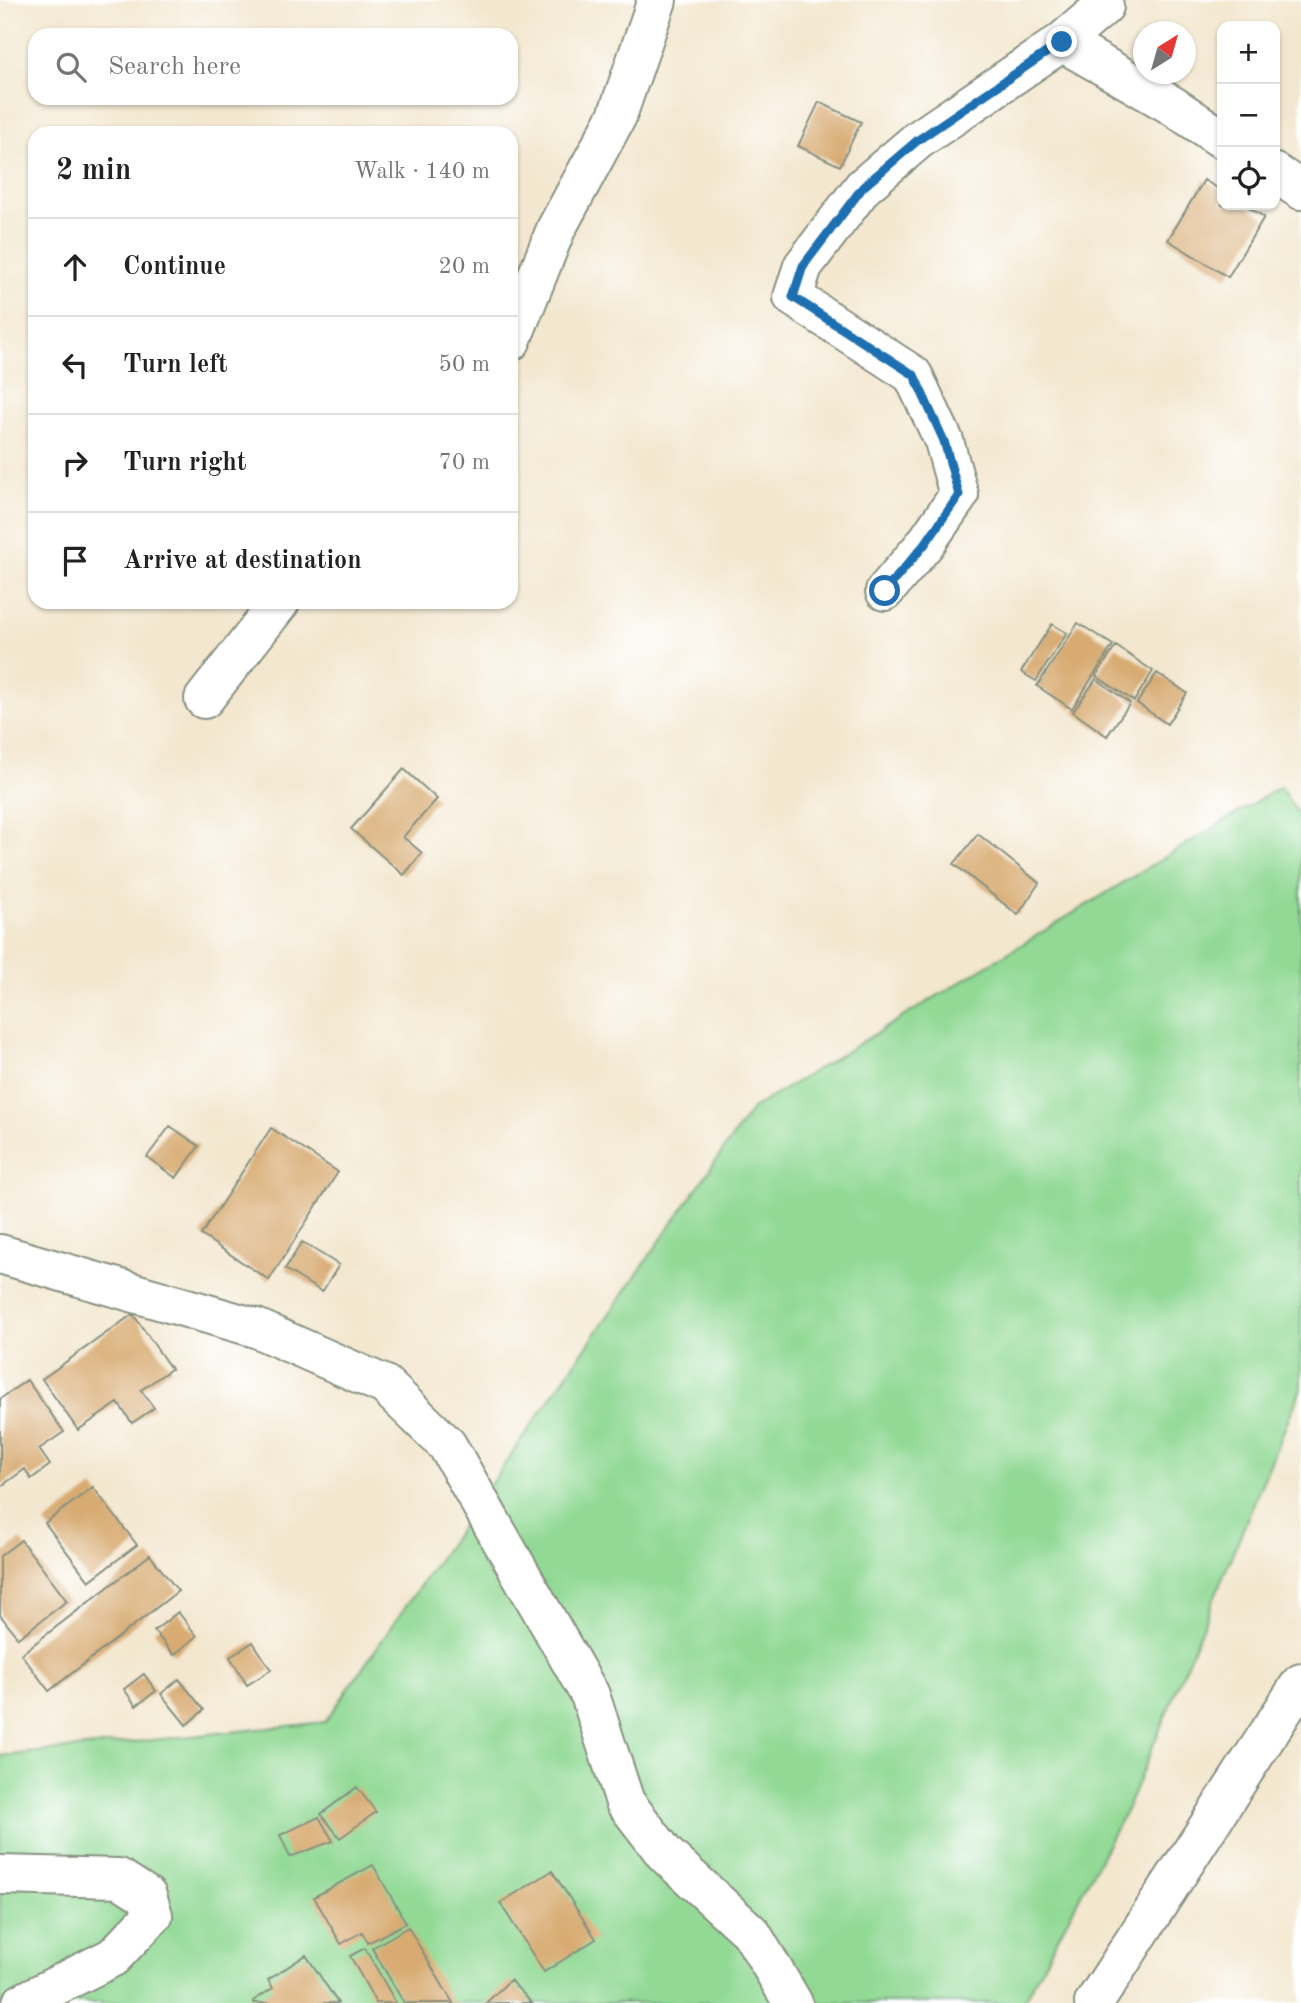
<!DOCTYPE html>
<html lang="en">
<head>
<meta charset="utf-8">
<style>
  body { margin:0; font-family:"Old Standard TT",serif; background:#f2f2f2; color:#222 }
  .controls { position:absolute; right:21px; top:21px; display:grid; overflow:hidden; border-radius:14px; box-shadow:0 2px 5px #0004 }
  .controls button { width:63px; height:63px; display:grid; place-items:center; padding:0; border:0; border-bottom:2px solid #e0e0e0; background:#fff; color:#222; font:35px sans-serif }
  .compass { position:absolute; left:1133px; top:21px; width:63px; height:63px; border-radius:50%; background:#fff; box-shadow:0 2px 5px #0004; rotate:37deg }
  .stop { position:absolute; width:21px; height:21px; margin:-16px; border:5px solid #1f6fb2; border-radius:50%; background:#fff }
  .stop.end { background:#1f6fb2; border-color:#fff; box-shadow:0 2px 7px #0008 }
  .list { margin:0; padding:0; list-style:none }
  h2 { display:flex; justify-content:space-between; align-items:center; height:91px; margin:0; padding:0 28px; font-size:30px }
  h2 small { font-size:23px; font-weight:400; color:#767676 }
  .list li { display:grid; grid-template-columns:46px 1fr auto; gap:21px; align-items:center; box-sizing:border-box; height:98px; padding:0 28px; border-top:2px solid #e0e0e0 }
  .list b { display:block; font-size:26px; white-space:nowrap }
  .list em { font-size:23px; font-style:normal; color:#767676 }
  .icon { flex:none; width:38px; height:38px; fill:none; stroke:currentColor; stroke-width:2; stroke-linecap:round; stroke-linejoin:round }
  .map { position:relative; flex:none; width:1301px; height:2003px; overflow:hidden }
  .search { position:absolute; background:#fff; box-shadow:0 2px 5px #0004; left:28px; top:28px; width:490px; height:77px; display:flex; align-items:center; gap:18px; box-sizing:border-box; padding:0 24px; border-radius:21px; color:#767676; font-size:26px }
  .panel { position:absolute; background:#fff; box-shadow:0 2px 5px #0004; left:28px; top:126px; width:490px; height:483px; border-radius:21px }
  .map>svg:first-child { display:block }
  .green { fill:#91d994; stroke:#588b64; stroke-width:2 }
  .building { fill:#d8ab72 }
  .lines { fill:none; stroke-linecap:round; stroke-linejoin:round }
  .minor-casing { stroke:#899282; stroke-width:42 }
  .minor { stroke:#fff; stroke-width:38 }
  .route { stroke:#1f6fb2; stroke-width:9 }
</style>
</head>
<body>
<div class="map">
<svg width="1301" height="2003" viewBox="0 0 1301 2003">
  <rect width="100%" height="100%" fill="#fff"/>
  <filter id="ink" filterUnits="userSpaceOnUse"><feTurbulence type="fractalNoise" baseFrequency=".0143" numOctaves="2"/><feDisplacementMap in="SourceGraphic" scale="14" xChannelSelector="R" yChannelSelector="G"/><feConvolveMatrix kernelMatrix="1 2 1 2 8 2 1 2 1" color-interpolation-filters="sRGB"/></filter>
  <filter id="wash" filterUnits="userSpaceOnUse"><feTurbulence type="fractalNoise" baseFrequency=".00686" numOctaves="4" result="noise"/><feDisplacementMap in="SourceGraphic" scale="28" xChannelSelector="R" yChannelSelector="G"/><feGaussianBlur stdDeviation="1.57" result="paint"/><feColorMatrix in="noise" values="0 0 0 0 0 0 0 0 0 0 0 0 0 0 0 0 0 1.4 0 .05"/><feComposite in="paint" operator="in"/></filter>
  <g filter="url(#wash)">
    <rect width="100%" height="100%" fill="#f3e7cf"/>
    <path class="green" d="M1280 787 1301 818V1389L1128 1806 1023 2003H0V1756L325 1722 752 1109Z"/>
    <g id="blocks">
      <path class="building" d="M819 102 861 122 840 166 798 146Z
        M1204 180 1222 191V205H1245L1264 217 1228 277 1168 240Z
        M1078 623 1113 645 1072 709 1037 686Z
        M1052 624 1067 633 1036 681 1021 672Z
        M1116 646 1153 671 1134 701 1096 676Z
        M1157 673 1187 693 1167 724 1137 703Z
        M1096 679 1130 703 1107 736 1073 712Z
        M404 769 437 799 403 837 422 853 404 875 351 829Z
        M978 834 1039 883 1018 915 954 864Z
        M170 1126 199 1146 176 1178 147 1157Z
        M271 1128 338 1172 269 1280 201 1235Z
        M302 1242 339 1265 322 1292 285 1269Z
        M133 1314 171 1369 141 1390 154 1408 132 1423 118 1403 78 1430 42 1379Z
        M27 1380 64 1432 39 1449 50 1465 31 1479 25 1469 0 1487V1399Z
        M93 1487 137 1545 89 1581 45 1523Z
        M21 1540 67 1601 18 1638 0 1615V1556Z
        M150 1555 178 1591 49 1691 21 1654Z
        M178 1612 197 1636 174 1655 154 1631Z
        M253 1642 271 1670 247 1685 230 1657Z
        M144 1674 156 1691 136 1706 124 1689Z
        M179 1679 204 1710 186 1725 161 1694Z
        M357 1787 376 1812 340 1838 321 1814Z
        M319 1817 333 1841 290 1857 280 1835Z
        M373 1865 406 1923 368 1943 362 1932 341 1944 314 1897Z
        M552 1871 596 1939 544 1972 500 1903Z
        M408 1927 453 2003H404L372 1948Z
        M365 1948 396 2003H376L350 1956Z
        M306 1955 338 2003H254L253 2001 273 1988 268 1980Z
        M510 1980 532 2003H486Z"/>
    </g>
  </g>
  <g filter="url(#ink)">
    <use href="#blocks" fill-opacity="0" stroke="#899282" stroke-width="2"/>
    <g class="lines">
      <g class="minor-casing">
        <path id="minor" d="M1103 0 1104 6 1062 42 1173 106 1222 139
          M1275 173 1301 190
          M511 341 556 229 617 116 657 0
          M885 591 925 544 959 495 944 441 913 375 793 297 803 266 863 187 918 140 1062 42
          M204 699 280 602
          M0 1254 256 1328 385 1385 447 1445 590 1695 625 1802 665 1854 752 1934 793 2003
          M0 1875 119 1878 147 1896 153 1915 113 1957 22 2003
          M1094 2003 1301 1683"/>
      </g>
      <use href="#minor" class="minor"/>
    </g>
  </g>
  <g class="lines" filter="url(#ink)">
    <path class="route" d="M885 591 925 544 959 495 944 441 914 375 793 297 803 266 863 187 918 140 1062 42"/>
  </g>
</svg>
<div class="controls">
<button>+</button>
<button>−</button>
<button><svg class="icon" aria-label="locate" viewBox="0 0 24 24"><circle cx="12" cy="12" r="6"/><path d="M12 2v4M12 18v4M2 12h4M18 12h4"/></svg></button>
</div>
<svg class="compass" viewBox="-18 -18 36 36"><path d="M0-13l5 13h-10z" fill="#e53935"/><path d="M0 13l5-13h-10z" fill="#767676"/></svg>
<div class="stop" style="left:885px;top:591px"></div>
<div class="stop end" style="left:1062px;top:42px"></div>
<div class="search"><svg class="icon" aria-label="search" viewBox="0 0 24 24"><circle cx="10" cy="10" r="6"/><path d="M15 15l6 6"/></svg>Search here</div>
<section class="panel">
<h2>2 min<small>Walk · 140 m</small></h2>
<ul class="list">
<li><svg class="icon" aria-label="ahead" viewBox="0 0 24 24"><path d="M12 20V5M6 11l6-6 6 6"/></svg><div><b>Continue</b></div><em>20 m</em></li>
<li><svg class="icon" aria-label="left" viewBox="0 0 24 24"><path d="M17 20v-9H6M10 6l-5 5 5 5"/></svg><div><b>Turn left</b></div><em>50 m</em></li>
<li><svg class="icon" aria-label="right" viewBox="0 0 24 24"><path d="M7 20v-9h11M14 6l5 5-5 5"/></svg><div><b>Turn right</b></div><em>70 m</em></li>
<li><svg class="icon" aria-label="arrive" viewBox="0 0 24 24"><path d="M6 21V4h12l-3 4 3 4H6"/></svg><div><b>Arrive at destination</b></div></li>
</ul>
</section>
</div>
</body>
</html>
